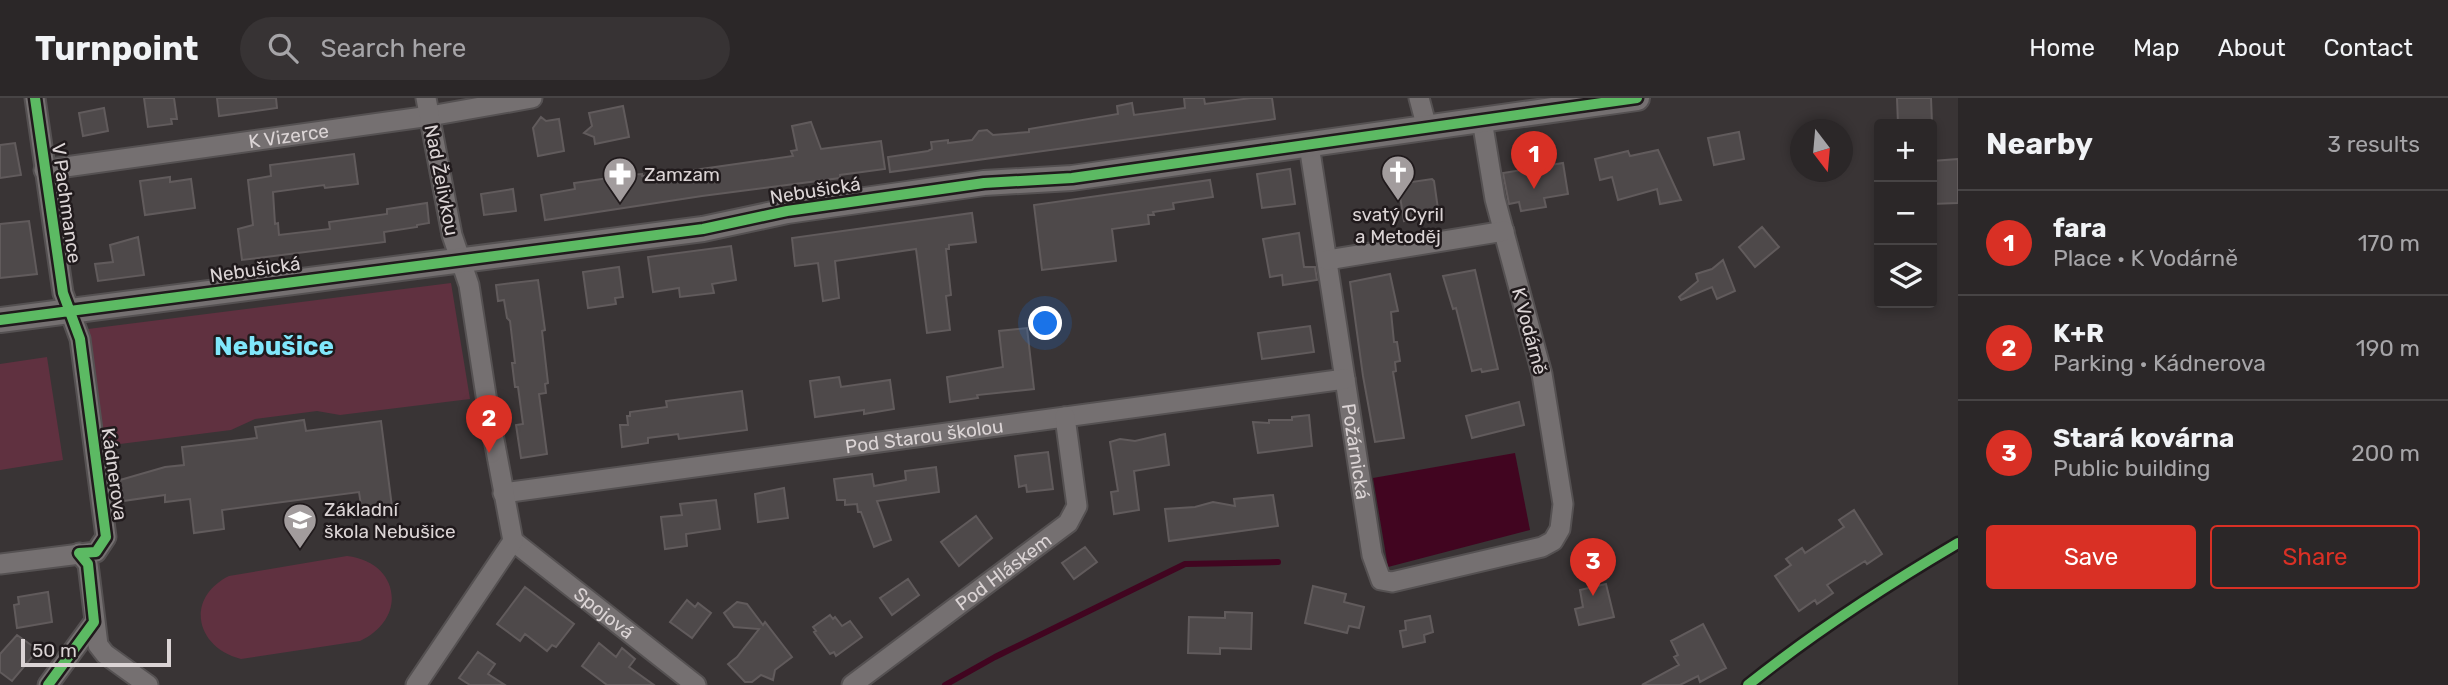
<!DOCTYPE html>
<html lang="en">
<head>
<meta charset="utf-8">
<style>
  body { margin:0; font-family:Rubik,sans-serif; background:#373334; color:#f1f3f6 }
  .controls { position:absolute; right:21px; top:21px; display:grid; overflow:hidden; border-radius:7px; box-shadow:0 4px 10px #0003 }
  .controls button { width:63px; height:63px; display:grid; place-items:center; padding:0; border:0; border-bottom:2px solid #474445; background:#2b2728; color:#f1f3f6; font:35px sans-serif }
  .compass { position:absolute; left:1790px; top:21px; width:63px; height:63px; border-radius:50%; background:#2b2728; box-shadow:0 4px 10px #0003; rotate:164deg }
  .scale { position:absolute; left:21px; bottom:18px; width:150px; box-sizing:border-box; padding-left:7px; border:4px solid #dbd4d5; border-top:0; font-size:19px; line-height:24px; white-space:nowrap; color:#dbd4d5; -webkit-text-stroke:5px #201a1c; paint-order:stroke }
  .you { position:absolute; left:1046px; top:226px; width:24px; height:24px; margin:-18px; border:5px solid #fff; border-radius:50%; background:#1a73e8; box-shadow:0 0 0 10px #1a73e833 }
  .badge { display:grid; place-items:center; width:46px; height:46px; border-radius:50%; background:#d93025; color:#fff; font-size:23px; font-weight:700 }
  .pin { position:absolute; translate:-50% -58px; filter:drop-shadow(0 2px 4px #0008) }
  .pin::after { content:''; position:absolute; top:37px; width:24px; height:21px; background:inherit; clip-path:polygon(0 0,100% 0,50% 100%) }
  .list { margin:0; padding:0; list-style:none }
  h2 { display:flex; justify-content:space-between; align-items:center; height:91px; margin:0; padding:0 28px; font-size:30px }
  h2 small { font-size:23px; font-weight:400; color:#a6a5a8 }
  .list li { display:grid; grid-template-columns:46px 1fr auto; gap:21px; align-items:center; box-sizing:border-box; height:105px; padding:0 28px; border-top:2px solid #474445 }
  .list b { display:block; font-size:26px; white-space:nowrap }
  .list p { margin:0; font-size:23px; white-space:nowrap; color:#a6a5a8 }
  .list em { font-size:23px; font-style:normal; color:#a6a5a8 }
  .actions { display:flex; gap:14px; padding:21px 28px }
  .actions a { flex:1; padding:16px 0; border:2px solid #d93025; border-radius:7px; text-align:center; font-size:24px; color:#d93025 }
  .actions .main { background:#d93025; color:#fff }
  .icon { flex:none; width:38px; height:38px; fill:none; stroke:currentColor; stroke-width:2; stroke-linecap:round; stroke-linejoin:round }
  .map { position:relative; flex:none; width:1958px; height:587px; overflow:hidden }
  header { display:flex; align-items:center; gap:42px; box-sizing:border-box; height:98px; padding:0 35px; background:#2b2728; border-bottom:2px solid #474445 }
  header strong { font-size:33px }
  nav { display:flex; gap:38px; margin-inline-start:auto; font-size:24px }
  .search { width:490px; height:63px; background:#373334; display:flex; align-items:center; gap:18px; box-sizing:border-box; padding:0 24px; border-radius:38px; color:#a6a5a8; font-size:26px }
  main { display:flex }
  aside { flex:1; background:#2b2728 }
  .map>svg:first-child { display:block }
  .green { fill:#603140 }
  .water { fill:#410520 }
  .lines { fill:none; stroke-linecap:round; stroke-linejoin:round }
  .stream { stroke:#410520; stroke-width:6 }
  .building { fill:#4e494a; stroke:#615b5c; stroke-width:2 }
  .minor-casing { stroke:#555152; stroke-width:23 }
  .tertiary-casing { stroke:#555152; stroke-width:28 }
  .minor { stroke:#757071; stroke-width:19 }
  .tertiary { stroke:#757071; stroke-width:24 }
  .cycleway-casing { stroke:#201a1c; stroke-width:15 }
  .cycleway { stroke:#5cba63; stroke-width:10 }
  .labels { text-anchor:middle; stroke-width:5; stroke-linejoin:round; paint-order:stroke }
  .street-label { font-size:19px; fill:#dbd4d5; stroke:#201a1c }
  .poi-label { font-size:19px; fill:#dbd4d5; stroke:#201a1c; text-anchor:start }
  .district-label { font-size:26px; font-weight:bold; fill:#80e7fb; stroke:#201a1c }
</style>
</head>
<body>
<header>
<strong>Turnpoint</strong>
<div class="search"><svg class="icon" aria-label="search" viewBox="0 0 24 24"><circle cx="10" cy="10" r="6"/><path d="M15 15l6 6"/></svg>Search here</div>
<nav><a>Home</a><a>Map</a><a>About</a><a>Contact</a></nav>
</header>
<main>
<div class="map">
<svg width="1958" height="587" viewBox="0 0 1958 587">
  <rect width="100%" height="100%" fill="#393435"/>
  <path class="green" d="M451 185 470 301 340 317 317 313 255 321 231 332 104 348 88 231Z
    M47 259 63 362 0 372V266Z
    M347 458C400 464 408 521 360 543L241 561C195 549 185 500 229 478Z"/>
  <path class="water" d="M1515 355 1530 432 1388 469 1373 380Z"/>
  <g class="lines">
    <path class="stream" d="M945 587 995 559 1185 466 1278 464"/>
  </g>
  <path class="building" d="M144 0H174L177 21H171L172 26 148 29Z
    M217 0H276L277 10 219 18Z
    M1184 0H1204L1205 6 1251 0H1272L1275 21 890 74 888 59 928 53 932 51 931 44 948 42V45L972 42 979 33 987 32 993 37 1029 34V31L1118 16 1117 8 1132 5 1134 17 1185 10Z
    M1897 0H1931L1932 26H1898Z
    M623 8 629 39 595 46 594 39 584 35 592 28 589 15Z
    M104 10 108 33 83 38 79 15Z
    M541 19 546 23 559 21 564 53 538 58 533 30Z
    M811 24 821 51 881 43 885 71 840 77V80L702 98 545 122 541 97 575 91 574 85 629 77 642 76V78L687 73 793 58 791 53 797 52 792 28Z
    M1739 34 1744 61 1714 67 1708 40Z
    M15 45 21 77 0 80V47Z
    M1658 52 1681 102 1660 106 1657 91 1618 102 1612 79 1600 82 1595 61 1628 53 1630 58Z
    M354 56 358 86 325 90 324 87 273 94 275 126 278 125 279 137 330 131 329 124 387 116V111L427 105 429 125 417 127V129L384 134 385 144 242 162 238 131 253 127 248 82 271 78 270 67Z
    M1958 61V105L1932 106V63Z
    M1563 65 1568 96 1544 100 1546 109 1521 113 1519 104 1509 106 1503 75Z
    M1290 71 1295 106 1262 110 1257 76Z
    M170 79V84L191 81 195 110 145 117 140 83Z
    M1432 81 1434 83 1439 118 1404 123 1398 86Z
    M1210 82 1213 99 1173 105 1174 111 1153 114 1154 117H1148L1149 126 1112 131 1116 163 1042 172 1034 107Z
    M513 91 516 113 484 117 481 96Z
    M972 115 976 144 949 147V151H946L951 197 946 198 950 232 927 235 916 151 835 163 839 200 823 203 818 165 795 168 792 140Z
    M29 123 37 176 0 180V126Z
    M1762 129 1779 149 1755 169 1739 149Z
    M1299 135 1304 169H1315L1317 182 1283 187 1282 177 1270 179 1263 141Z
    M138 139 144 177 98 183 95 166 113 164 110 147Z
    M731 148 736 182 712 186 714 195 680 199 679 190 653 194 648 159Z
    M1723 162 1735 193 1717 201 1712 189 1681 202 1679 199 1698 183 1696 176 1712 171Z
    M619 169 623 199 615 200 616 206 588 210 583 174Z
    M1475 172 1498 271 1482 274 1481 271 1472 273 1456 210 1453 211 1443 178Z
    M1390 176 1398 213 1391 214 1394 244H1397L1400 263 1395 264 1396 273 1393 274 1404 340 1375 344 1363 278 1350 184Z
    M538 182 545 232 542 233 548 285 545 286 546 295 539 296 547 356 521 360 516 327 523 326 518 289H515L512 265H515L510 223 507 220 504 202 498 203 496 187Z
    M1310 228 1314 254 1262 261 1258 235Z
    M1027 230 1034 291 977 297 978 300 950 304 947 279 1003 269 999 233Z
    M839 279 841 289 890 282 894 311 864 316V312L815 319 810 283Z
    M742 293 747 332 679 341 678 336 648 340V345L622 349 620 327H628L627 318H630V314L667 309 666 303Z
    M1519 304 1524 327 1472 340 1466 318Z
    M1309 317 1312 348 1258 355 1253 324 1269 325V322H1292V319Z
    M304 322 306 333 381 323 392 409 362 413 359 394 222 412 224 431 194 435 190 401 165 404V397L123 403 120 382 165 369 184 367 182 349 257 340 255 329Z
    M1165 336 1169 367 1134 373 1139 412 1114 416 1111 394 1118 393 1110 344 1120 341 1135 343Z
    M1048 354 1053 391 1027 394 1026 387 1019 389 1015 358Z
    M936 369 939 394 877 403 891 442 874 449 861 414H858L857 406 845 407V402H837L834 381 872 376 874 388 906 382 905 373Z
    M784 390 788 420 758 424 755 396Z
    M1273 397 1278 428 1169 443 1165 411 1195 409 1213 404 1235 408 1234 401Z
    M716 402 720 431 686 436 687 448 665 451 661 419 682 417 680 406Z
    M1854 412 1882 456 1867 466 1865 463 1827 487 1833 495 1817 506 1815 502 1799 513 1775 478 1791 467 1786 461 1802 450 1805 455 1844 429 1839 422Z
    M976 418 992 440 959 468 941 444Z
    M1085 449 1097 464 1074 481 1062 465Z
    M908 481 919 497 892 517 880 500Z
    M1606 486 1614 519 1579 527 1575 511 1583 509 1580 492Z
    M1313 488 1346 496 1344 504 1364 509 1359 530 1349 528 1347 535 1305 525Z
    M525 489 574 526 556 549 552 547 547 553 525 536 520 543 497 526Z
    M48 494 52 524 17 530 14 507 19 506 18 499Z
    M687 502 695 509 698 505 711 515 692 540 670 524Z
    M737 504 747 506 763 527 765 524 792 559 775 572 773 582 761 577 752 584H745L728 566 737 559 759 531 734 529 724 515Z
    M1225 514 1252 515 1251 551 1220 550V556L1188 555 1189 519 1225 520Z
    M830 517 833 521 835 519 842 528 850 523 862 539 836 558 834 554 830 556 814 534 816 533 813 529Z
    M1430 518 1433 534 1424 537 1425 544 1403 549 1400 533 1406 532 1405 523Z
    M1703 526 1726 570 1700 584 1698 578 1680 587H1642L1679 567 1674 559 1678 557 1671 543Z
    M17 537 38 552 12 583 0 574V556Z
    M599 545 616 559 622 550 635 561 629 569 654 587H607L582 568Z
    M478 554 495 566 488 576 505 587H470L459 580Z"/>
  <g class="lines">
    <g class="minor-casing">
      <g id="minor">
        <path d="M1419 0 1427 30"/>
        <path id="s1" d="M1309 47 1372 457 1381 482 1392 484 1542 449 1553 443 1560 431 1563 406 1542 276 1495 101 1482 22"/>
        <path id="s2" d="M44 72 430 18 532 0"/>
        <path d="M1327 162 1504 133"/>
        <path id="s3" d="M503 395 1345 281"/>
        <path id="s4" d="M513 443 696 587"/>
        <path d="M79 455 88 466 98 547 105 556 148 587"/>
        <path d="M0 466 96 454 106 439 80 241 63 195 35 0"/>
        <path d="M48 587 94 524"/>
        <path d="M416 587 513 443 487 304 469 187 452 137 426 0"/>
        <path id="s5" d="M852 587 1068 425 1077 408 1065 319"/>
      </g>
    </g>
    <g class="tertiary-casing">
      <path id="tertiary" d="M0 222 703 131 787 113 984 85 1072 80 1637 0"/>
    </g>
    <use href="#minor" class="minor"/>
    <use href="#tertiary" class="tertiary"/>
    <g class="cycleway-casing">
      <path id="cycleway" d="M35 0 63 195 80 241 106 439 96 454 79 455
        M0 222 703 131 787 113 984 85 1072 80 1637 0
        M48 587 94 524 88 466 79 455
        M1748 587C1814 534 1885 488 1958 445"/>
    </g>
    <use href="#cycleway" class="cycleway"/>
  </g>
  <defs>
    <g id="church-pin" transform="scale(1.75)"><path d="M0 17L-7.5 6A9.5 9.5 0 1 1 7.5 6Z" fill="#a29c9d" stroke="#201a1c"/><path d="M-1.2-6h2.4v3.5h3.3v2.4h-3.3V6h-2.4V-.1h-3.3v-2.4h3.3Z" fill="#fff"/></g>
    <g id="pharmacy-pin" transform="scale(1.75)"><path d="M0 17L-7.5 6A9.5 9.5 0 1 1 7.5 6Z" fill="#a29c9d" stroke="#201a1c"/><path d="M-2-6h4v4h4v4h-4v4h-4v-4h-4v-4h4Z" fill="#fff"/></g>
    <g id="school-pin" transform="scale(1.75)"><path d="M0 17L-7.5 6A9.5 9.5 0 1 1 7.5 6Z" fill="#a29c9d" stroke="#201a1c"/><path d="M0-5L7-2L0 1L-7-2ZM-4 1L0 2.5L4 1V4Q0 6-4 4Z" fill="#fff"/></g>
  </defs>
  <g fill-rule="evenodd">
    <use href="#church-pin" x="1398" y="74"/>
    <use href="#pharmacy-pin" x="620" y="76"/>
    <use href="#school-pin" x="300" y="422"/>
  </g>
  <g class="labels">
    <g class="street-label">
      <text dy="7" stroke="none"><textPath href="#s2" startOffset="247">K Vizerce</textPath></text>
      <text transform="translate(442 82) rotate(79)" y="7">Nad Želivkou</text>
      <text transform="translate(815 92) rotate(-9)" y="7">Nebušická</text>
      <text transform="translate(67 105) rotate(82)" y="7">V Pachmance</text>
      <text transform="translate(255 171) rotate(-8)" y="7">Nebušická</text>
      <text transform="translate(1530 233) rotate(75)" y="7">K Vodárně</text>
      <text dy="7" stroke="none"><textPath href="#s3" startOffset="425">Pod Starou školou</textPath></text>
      <text dy="7" stroke="none"><textPath href="#s1" startOffset="310">Požárnická</textPath></text>
      <text transform="translate(115 376) rotate(82)" y="7">Kádnerova</text>
      <text dy="7" stroke="none"><textPath href="#s5" startOffset="189">Pod Hláskem</textPath></text>
      <text dy="7" stroke="none"><textPath href="#s4" startOffset="116">Spojová</textPath></text>
    </g>
    <g class="poi-label">
      <text x="644" y="83">Zamzam</text>
      <text x="1398" y="123" text-anchor="middle">svatý Cyril<tspan x="1398" dy="22">a Metoděj</tspan></text>
      <text x="324" y="418">Základní<tspan x="324" dy="22">škola Nebušice</tspan></text>
    </g>
    <g class="district-label">
      <text x="274" y="257">Nebušice</text>
    </g>
  </g>
</svg>
<div class="controls">
<button>+</button>
<button>−</button>
<button><svg class="icon" aria-label="layers" viewBox="0 0 24 24"><path d="M12 4l9 5-9 5-9-5zM3 14l9 5 9-5"/></svg></button>
</div>
<svg class="compass" viewBox="-18 -18 36 36"><path d="M0-13l5 13h-10z" fill="#e53935"/><path d="M0 13l5-13h-10z" fill="#a6a5a8"/></svg>
<div class="scale">50 m</div>
<div class="you"></div>
<div class="pin badge" style="left:1534px;top:91px">1</div>
<div class="pin badge" style="left:489px;top:355px">2</div>
<div class="pin badge" style="left:1593px;top:498px">3</div>
</div>
<aside>
<h2>Nearby<small>3 results</small></h2>
<ul class="list">
<li><span class="badge">1</span><div><b>fara</b><p>Place · K Vodárně</p></div><em>170 m</em></li>
<li><span class="badge">2</span><div><b>K+R</b><p>Parking · Kádnerova</p></div><em>190 m</em></li>
<li><span class="badge">3</span><div><b>Stará kovárna</b><p>Public building</p></div><em>200 m</em></li>
</ul>
<div class="actions"><a class="main">Save</a><a>Share</a></div>
</aside>
</main>
</body>
</html>
